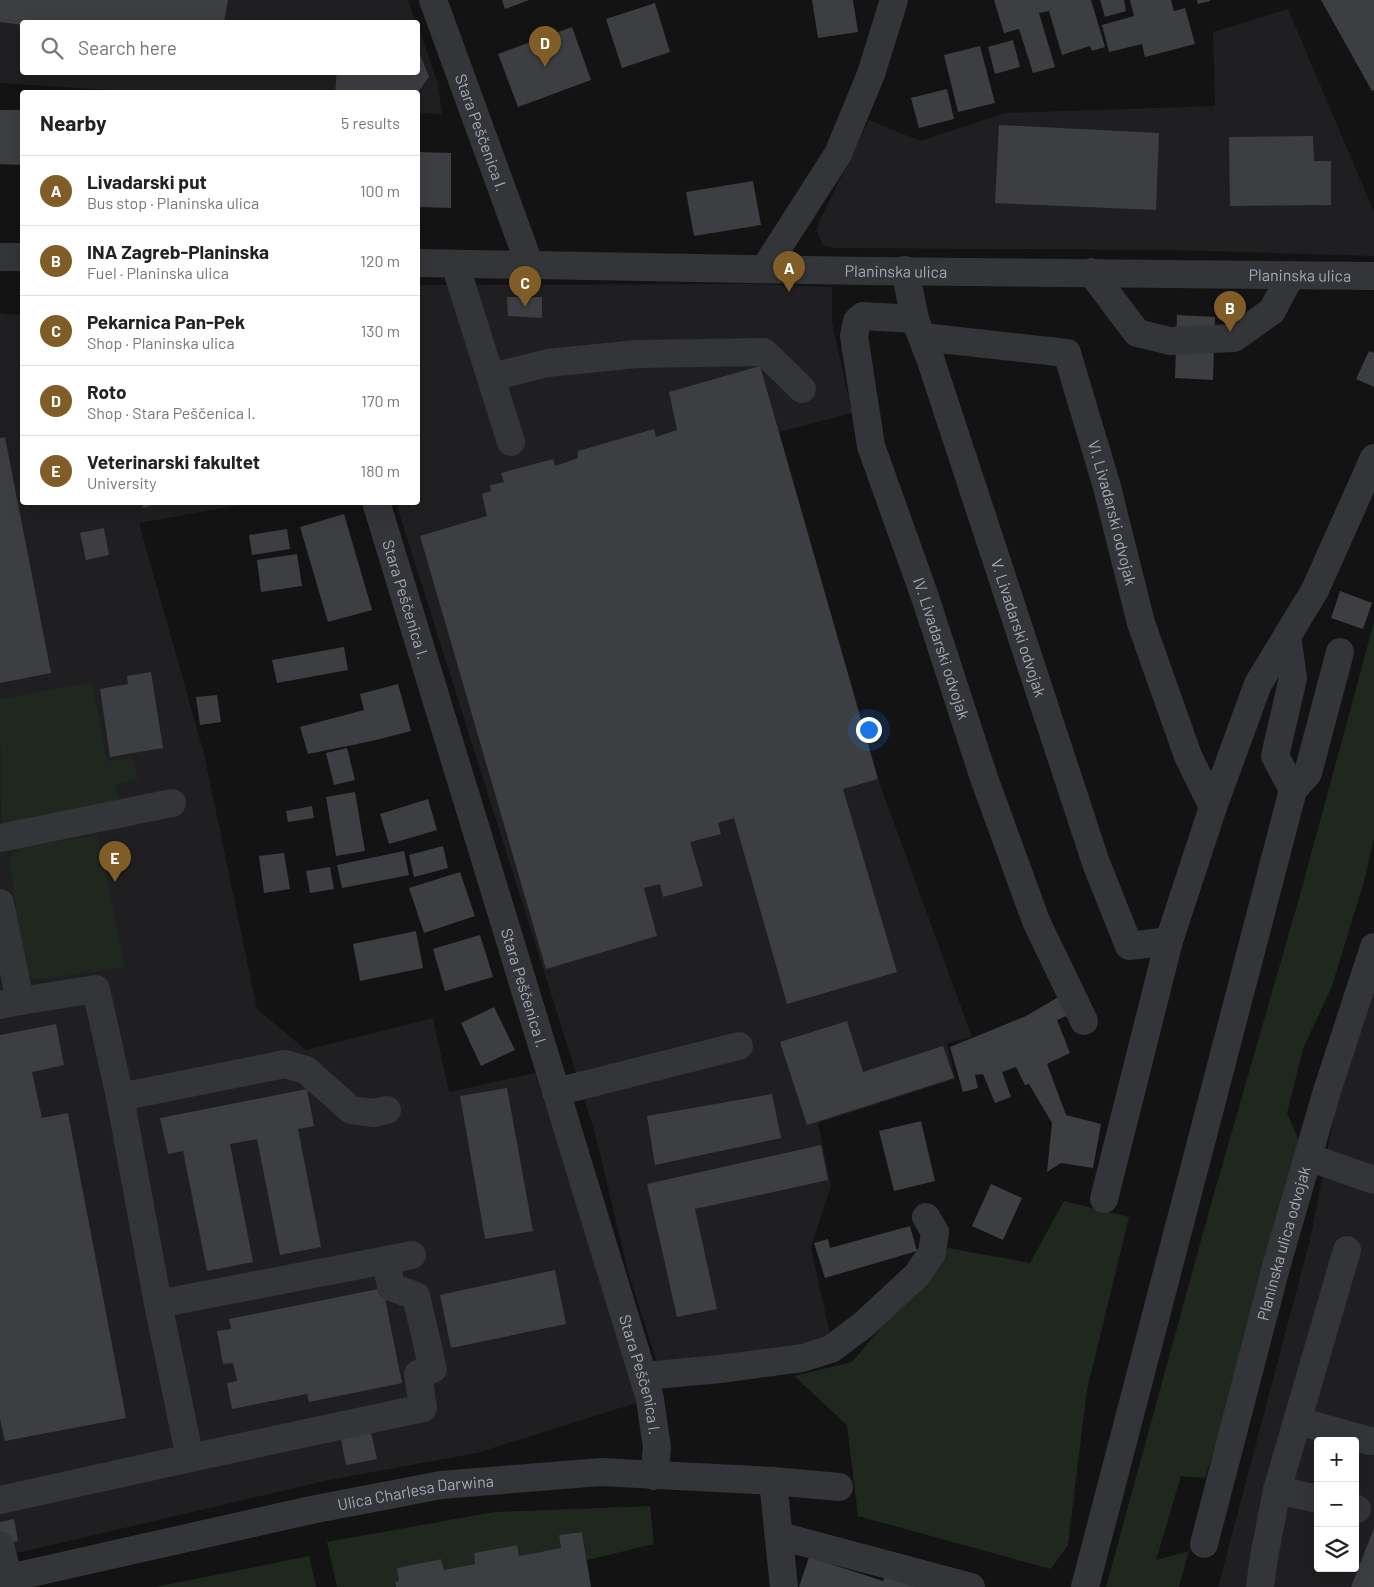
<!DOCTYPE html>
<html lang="en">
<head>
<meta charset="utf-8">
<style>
  body { margin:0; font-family:Barlow,sans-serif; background:#f2f2f2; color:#222 }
  .controls { position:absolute; right:15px; bottom:15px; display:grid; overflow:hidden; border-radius:5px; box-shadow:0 5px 20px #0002 }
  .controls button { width:45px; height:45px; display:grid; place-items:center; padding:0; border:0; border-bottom:1px solid #e0e0e0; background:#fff; color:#222; font:25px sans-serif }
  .you { position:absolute; left:868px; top:729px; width:18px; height:18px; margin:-12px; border:4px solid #fff; border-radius:50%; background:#1a73e8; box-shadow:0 0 0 8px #1a73e833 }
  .badge { display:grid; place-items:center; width:32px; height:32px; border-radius:50%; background:#805d27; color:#fff; font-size:16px; font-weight:700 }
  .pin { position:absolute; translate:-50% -41px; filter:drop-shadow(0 1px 2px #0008) }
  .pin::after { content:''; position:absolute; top:26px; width:18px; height:15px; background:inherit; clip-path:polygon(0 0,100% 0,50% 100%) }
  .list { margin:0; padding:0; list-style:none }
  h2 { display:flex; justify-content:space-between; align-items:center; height:65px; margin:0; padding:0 20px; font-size:21px }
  h2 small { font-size:16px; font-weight:400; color:#767676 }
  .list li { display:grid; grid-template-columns:32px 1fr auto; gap:15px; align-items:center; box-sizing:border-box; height:70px; padding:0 20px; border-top:1px solid #e0e0e0 }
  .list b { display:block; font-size:19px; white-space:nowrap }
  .list p { margin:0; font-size:16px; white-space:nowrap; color:#767676 }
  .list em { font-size:16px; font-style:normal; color:#767676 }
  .icon { flex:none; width:28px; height:28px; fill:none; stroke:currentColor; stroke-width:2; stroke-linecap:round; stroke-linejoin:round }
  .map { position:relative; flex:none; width:1374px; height:1587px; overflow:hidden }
  .search { position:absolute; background:#fff; box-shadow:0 5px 20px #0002; left:20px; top:20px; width:400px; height:55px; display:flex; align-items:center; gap:12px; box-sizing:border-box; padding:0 18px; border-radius:5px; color:#767676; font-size:19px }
  .panel { position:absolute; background:#fff; box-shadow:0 5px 20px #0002; left:20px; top:90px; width:400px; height:415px; border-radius:5px }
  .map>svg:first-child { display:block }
  .built { fill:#1f1f21; fill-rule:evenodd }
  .green { fill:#1f271f }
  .building { fill:#3d3e41 }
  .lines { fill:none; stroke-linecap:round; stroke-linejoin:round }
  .minor { stroke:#343539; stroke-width:28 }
  .labels { text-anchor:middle; stroke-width:4.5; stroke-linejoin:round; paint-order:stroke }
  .street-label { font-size:16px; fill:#a4aab5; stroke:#0e0e0f }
</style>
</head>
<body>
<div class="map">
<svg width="1374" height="1587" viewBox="0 0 1374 1587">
  <rect width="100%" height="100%" fill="#131314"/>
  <path class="built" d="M0 0H408L416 22H22V72H418V26L438 84 442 114 418 113V92H139L0 83Z
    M1288 9 1374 212V256L1173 250 833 248 823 245 817 231 819 222 869 120 920 141 1005 113 1215 106 1213 32Z
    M751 284 832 287V322L852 413 779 432 878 779 972 1037 947 1043 955 1079 818 1123 831 1185 811 1247 831 1339 658 1365 628 1272 595 1133 396 503 418 502V285Z
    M0 313 22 315V502L251 503 139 523 204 754 257 1009 306 1050 433 1018 449 1092 535 1073 599 1272 639 1402 477 1453 329 1480 0 1557Z
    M1374 982V1587H1218L1310 1240 1339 1091ZM1318 1441H1355V1568H1318Z"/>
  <path class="green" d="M1374 622V839L1363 885 1332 986 1303 1049 1287 1113 1301 1145 1231 1398 1205 1478 1181 1476 1156 1560 1189 1551 1179 1587H1106L1209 1211 1300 895Z
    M92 682 107 761 133 758 138 780 115 784 119 803 14 826 1 821 0 699Z
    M98 835 125 967 37 980 26 975 10 865 11 856 19 847Z
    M1064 1201 1129 1217 1087 1390 1068 1545 1051 1569 858 1516 847 1425 794 1376 852 1362 948 1248 1030 1263Z
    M650 1506 654 1544 587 1560 582 1532 559 1535 561 1548 519 1556 516 1545 474 1553 475 1564 444 1570 441 1559 397 1568 399 1581 395 1582 396 1587H337L327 1542 494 1512Z
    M309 1556 316 1587H155Z"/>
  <path class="building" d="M0 0H228L224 22H22V25L0 22Z
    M502 0H529L505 9Z
    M812 0H853L858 32 818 38Z
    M994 0H1091L1105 47 1092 51 1090 46 1062 55 1049 11 1039 13 1055 67 1033 73 1019 29 1004 33Z
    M1100 0H1124L1126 11 1105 17Z
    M1130 0H1171L1174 11 1185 8 1195 44 1145 57 1142 44 1109 52 1102 25 1134 16Z
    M1197 0H1210V1L1198 4Z
    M1321 0H1374V90L1372 91Z
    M655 3 670 52 622 68 606 19Z
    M572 27 591 80 518 107 498 54Z
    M1013 40 1020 67 995 74 988 47Z
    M980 46 995 103 958 112 944 55Z
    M418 49 429 77 418 92H335L337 72H418Z
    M947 89 954 119 919 128 911 98Z
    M0 110H22V165L0 164Z
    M999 125 1159 133 1156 210 995 203Z
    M1313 136 1314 161H1331V205L1230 206 1229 137Z
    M418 152 451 153V208L418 207Z
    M753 181 761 225 694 236 686 192Z
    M507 297H542V318L508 316Z
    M1177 315 1215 317 1213 380 1175 378Z
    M1369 351 1374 353V387L1356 379Z
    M760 366 878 779 843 789 897 972 787 1004 734 818 718 823 721 834 690 842 703 886 663 897 660 884 644 888 657 936 546 969 420 536 487 516 482 494 491 491 490 485 504 482 501 473 553 459 555 466 578 458V451L654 429 656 437 677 430 669 392Z
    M5 437 51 673 0 683V438Z
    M142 502H158V503L143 508Z
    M344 514 372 610 328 622 300 527Z
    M104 528 109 555 86 560 80 533Z
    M287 529 290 549 252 555 249 535Z
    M297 554 302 586 261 592 257 560Z
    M1340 591 1372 603 1363 629 1331 618Z
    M344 647 348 670 277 683 272 660Z
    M151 672 163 748 110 757 100 689 128 684 127 676Z
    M398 684 411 731 372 741 308 754 300 727 364 710 360 694Z
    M217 695 221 722 200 725 196 697Z
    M347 748 355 780 334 785 326 753Z
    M355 792 365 851 336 856 326 797Z
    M428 799 437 830 389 844 380 814Z
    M312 806 314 818 288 822 286 811Z
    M443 846 448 868 414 877 409 855Z
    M404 851 409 875 342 888 337 865Z
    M284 853 290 889 264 893 259 856Z
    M330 867 334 889 310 893 306 871Z
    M460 872 475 916 424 933 409 888Z
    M416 931 423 968 360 981 353 944Z
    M480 935 493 977 445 991 433 949Z
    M1062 995 1071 1014 1057 1020 1070 1053 1047 1064 1066 1115 1101 1124 1093 1168 1061 1163 1047 1172 1052 1123 1029 1084 1025 1085 1016 1067 1002 1072 1011 1097 995 1103 983 1074 975 1075 978 1088 963 1092 950 1047 1026 1016Z
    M494 1007 515 1050 481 1066 461 1023Z
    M847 1021 863 1072 943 1046 954 1078 807 1125 780 1042Z
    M56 1024 64 1065 32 1072 42 1118 68 1113 126 1418 5 1441 0 1419V1035Z
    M507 1088 533 1231 485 1239 460 1096Z
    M307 1089 314 1126 298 1129 321 1247 280 1255 257 1139 230 1144 253 1262 207 1271 183 1151 168 1154 160 1118Z
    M772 1094 781 1138 655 1165 647 1116Z
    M921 1121 935 1181 894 1191 879 1131Z
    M821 1145 828 1180 695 1209 717 1309 677 1317 647 1184Z
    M991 1184 1022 1198 1003 1240 972 1226Z
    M910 1226 917 1251 825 1278 814 1243 828 1239 830 1248Z
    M555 1270 566 1324 451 1348 440 1295Z
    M383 1288 402 1383 309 1402 307 1394 232 1409 227 1383 237 1381 233 1363 223 1364 217 1331 231 1329 229 1319Z
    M370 1428 377 1459 346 1465 340 1435Z
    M14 1519 18 1541 0 1545V1522Z
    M1374 1528V1587H1351Z
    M582 1532 591 1587H396L395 1582 399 1581 397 1568 441 1559 444 1570 475 1564 474 1553 517 1545 519 1556 561 1548 559 1535Z
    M809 1557 883 1581 888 1566 942 1587H799Z"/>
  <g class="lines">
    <g class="minor">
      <path id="s1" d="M433 0 530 266"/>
      <path d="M0 257H22"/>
      <path id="s2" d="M418 263 866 271 1374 276"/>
      <path d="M455 264 511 442"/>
      <path d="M765 268 838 154 871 74 894 0"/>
      <path id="s3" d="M905 270 915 319 931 361 1096 863 1129 946 1169 941"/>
      <path d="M1091 272 1137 333 1170 341 1234 338 1272 311 1291 275"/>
      <path id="s4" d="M915 319 863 316 857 321 854 336 871 446 925 597 984 778 1036 921 1084 1021"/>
      <path id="s5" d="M923 337 1067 353 1107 487 1141 623 1188 756 1213 807"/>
      <path d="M491 377 548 363 637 354 764 352 802 389"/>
      <path id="s6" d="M376 502 650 1399 657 1448 654 1476"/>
      <path d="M1293 790 1308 773 1340 652"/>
      <path d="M0 838 172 803"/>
      <path d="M0 903 20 1001 0 1005"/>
      <path d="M556 1092 739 1046"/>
      <path d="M120 1097 285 1064 306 1070 351 1110 374 1113 387 1110"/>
      <path d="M1308 1157 1374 1180"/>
      <path d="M1104 1199 1169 941 1213 807 1258 684 1315 590 1374 458"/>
      <path d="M158 1304 412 1255"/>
      <path d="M644 1376 720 1369 802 1358 831 1349 863 1325 917 1275 932 1253 935 1232 926 1217"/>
      <path d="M1298 1421 1370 1441"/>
      <path d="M190 1458 423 1408 418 1374 433 1369 416 1296 391 1287 386 1260"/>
      <path d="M773 1481 784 1587"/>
      <path d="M1277 1490 1318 1499"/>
      <path d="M0 1500 190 1458 158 1304 120 1097 96 989 20 1001"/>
      <path d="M1355 1508 1357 1509"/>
      <path d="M780 1536 971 1587"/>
      <path id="s7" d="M1204 1544 1276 1267 1327 1091 1374 947"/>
      <path d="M0 1545 9 1579"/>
      <path id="s8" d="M0 1580 311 1510 441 1485 601 1472 773 1481 839 1487"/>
      <path d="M1085 1587 1293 790 1275 756 1293 678 1287 636"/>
      <path d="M1260 1587 1264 1557 1277 1490 1347 1250"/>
    </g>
  </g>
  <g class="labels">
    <g class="street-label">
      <text dy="6" stroke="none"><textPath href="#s1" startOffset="141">Stara Peščenica I.</textPath></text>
      <text dy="6" stroke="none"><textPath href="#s2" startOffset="478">Planinska ulica</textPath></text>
      <text dy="6" stroke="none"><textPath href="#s2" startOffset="882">Planinska ulica</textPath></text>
      <text dy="6" stroke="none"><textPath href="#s5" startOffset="311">VI. Livadarski odvojak</textPath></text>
      <text dy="6" stroke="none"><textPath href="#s6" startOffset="102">Stara Peščenica I.</textPath></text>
      <text dy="6" stroke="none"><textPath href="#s3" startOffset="376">V. Livadarski odvojak</textPath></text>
      <text dy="6" stroke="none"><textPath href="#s4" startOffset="401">IV. Livadarski odvojak</textPath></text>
      <text dy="6" stroke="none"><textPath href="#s6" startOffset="508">Stara Peščenica I.</textPath></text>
      <text dy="6" stroke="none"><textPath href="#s7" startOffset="311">Planinska ulica odvojak</textPath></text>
      <text dy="6" stroke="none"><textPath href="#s6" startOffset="912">Stara Peščenica I.</textPath></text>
      <text dy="6" stroke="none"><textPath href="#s8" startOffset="425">Ulica Charlesa Darwina</textPath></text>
    </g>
  </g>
</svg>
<div class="controls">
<button>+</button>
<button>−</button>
<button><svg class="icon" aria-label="layers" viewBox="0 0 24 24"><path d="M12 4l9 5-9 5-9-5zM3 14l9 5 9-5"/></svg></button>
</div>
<div class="you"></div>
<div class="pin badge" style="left:789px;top:292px">A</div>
<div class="pin badge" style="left:1230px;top:332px">B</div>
<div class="pin badge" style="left:525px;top:307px">C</div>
<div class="pin badge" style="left:545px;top:67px">D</div>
<div class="pin badge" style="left:115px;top:882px">E</div>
<div class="search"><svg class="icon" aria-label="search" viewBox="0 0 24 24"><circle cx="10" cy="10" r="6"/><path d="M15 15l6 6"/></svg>Search here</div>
<section class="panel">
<h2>Nearby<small>5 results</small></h2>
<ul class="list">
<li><span class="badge">A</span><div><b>Livadarski put</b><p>Bus stop · Planinska ulica</p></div><em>100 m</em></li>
<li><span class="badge">B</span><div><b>INA Zagreb-Planinska</b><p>Fuel · Planinska ulica</p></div><em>120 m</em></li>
<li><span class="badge">C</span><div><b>Pekarnica Pan-Pek</b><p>Shop · Planinska ulica</p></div><em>130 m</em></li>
<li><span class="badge">D</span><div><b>Roto</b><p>Shop · Stara Peščenica I.</p></div><em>170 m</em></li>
<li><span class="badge">E</span><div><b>Veterinarski fakultet</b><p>University</p></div><em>180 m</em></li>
</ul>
</section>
</div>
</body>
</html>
